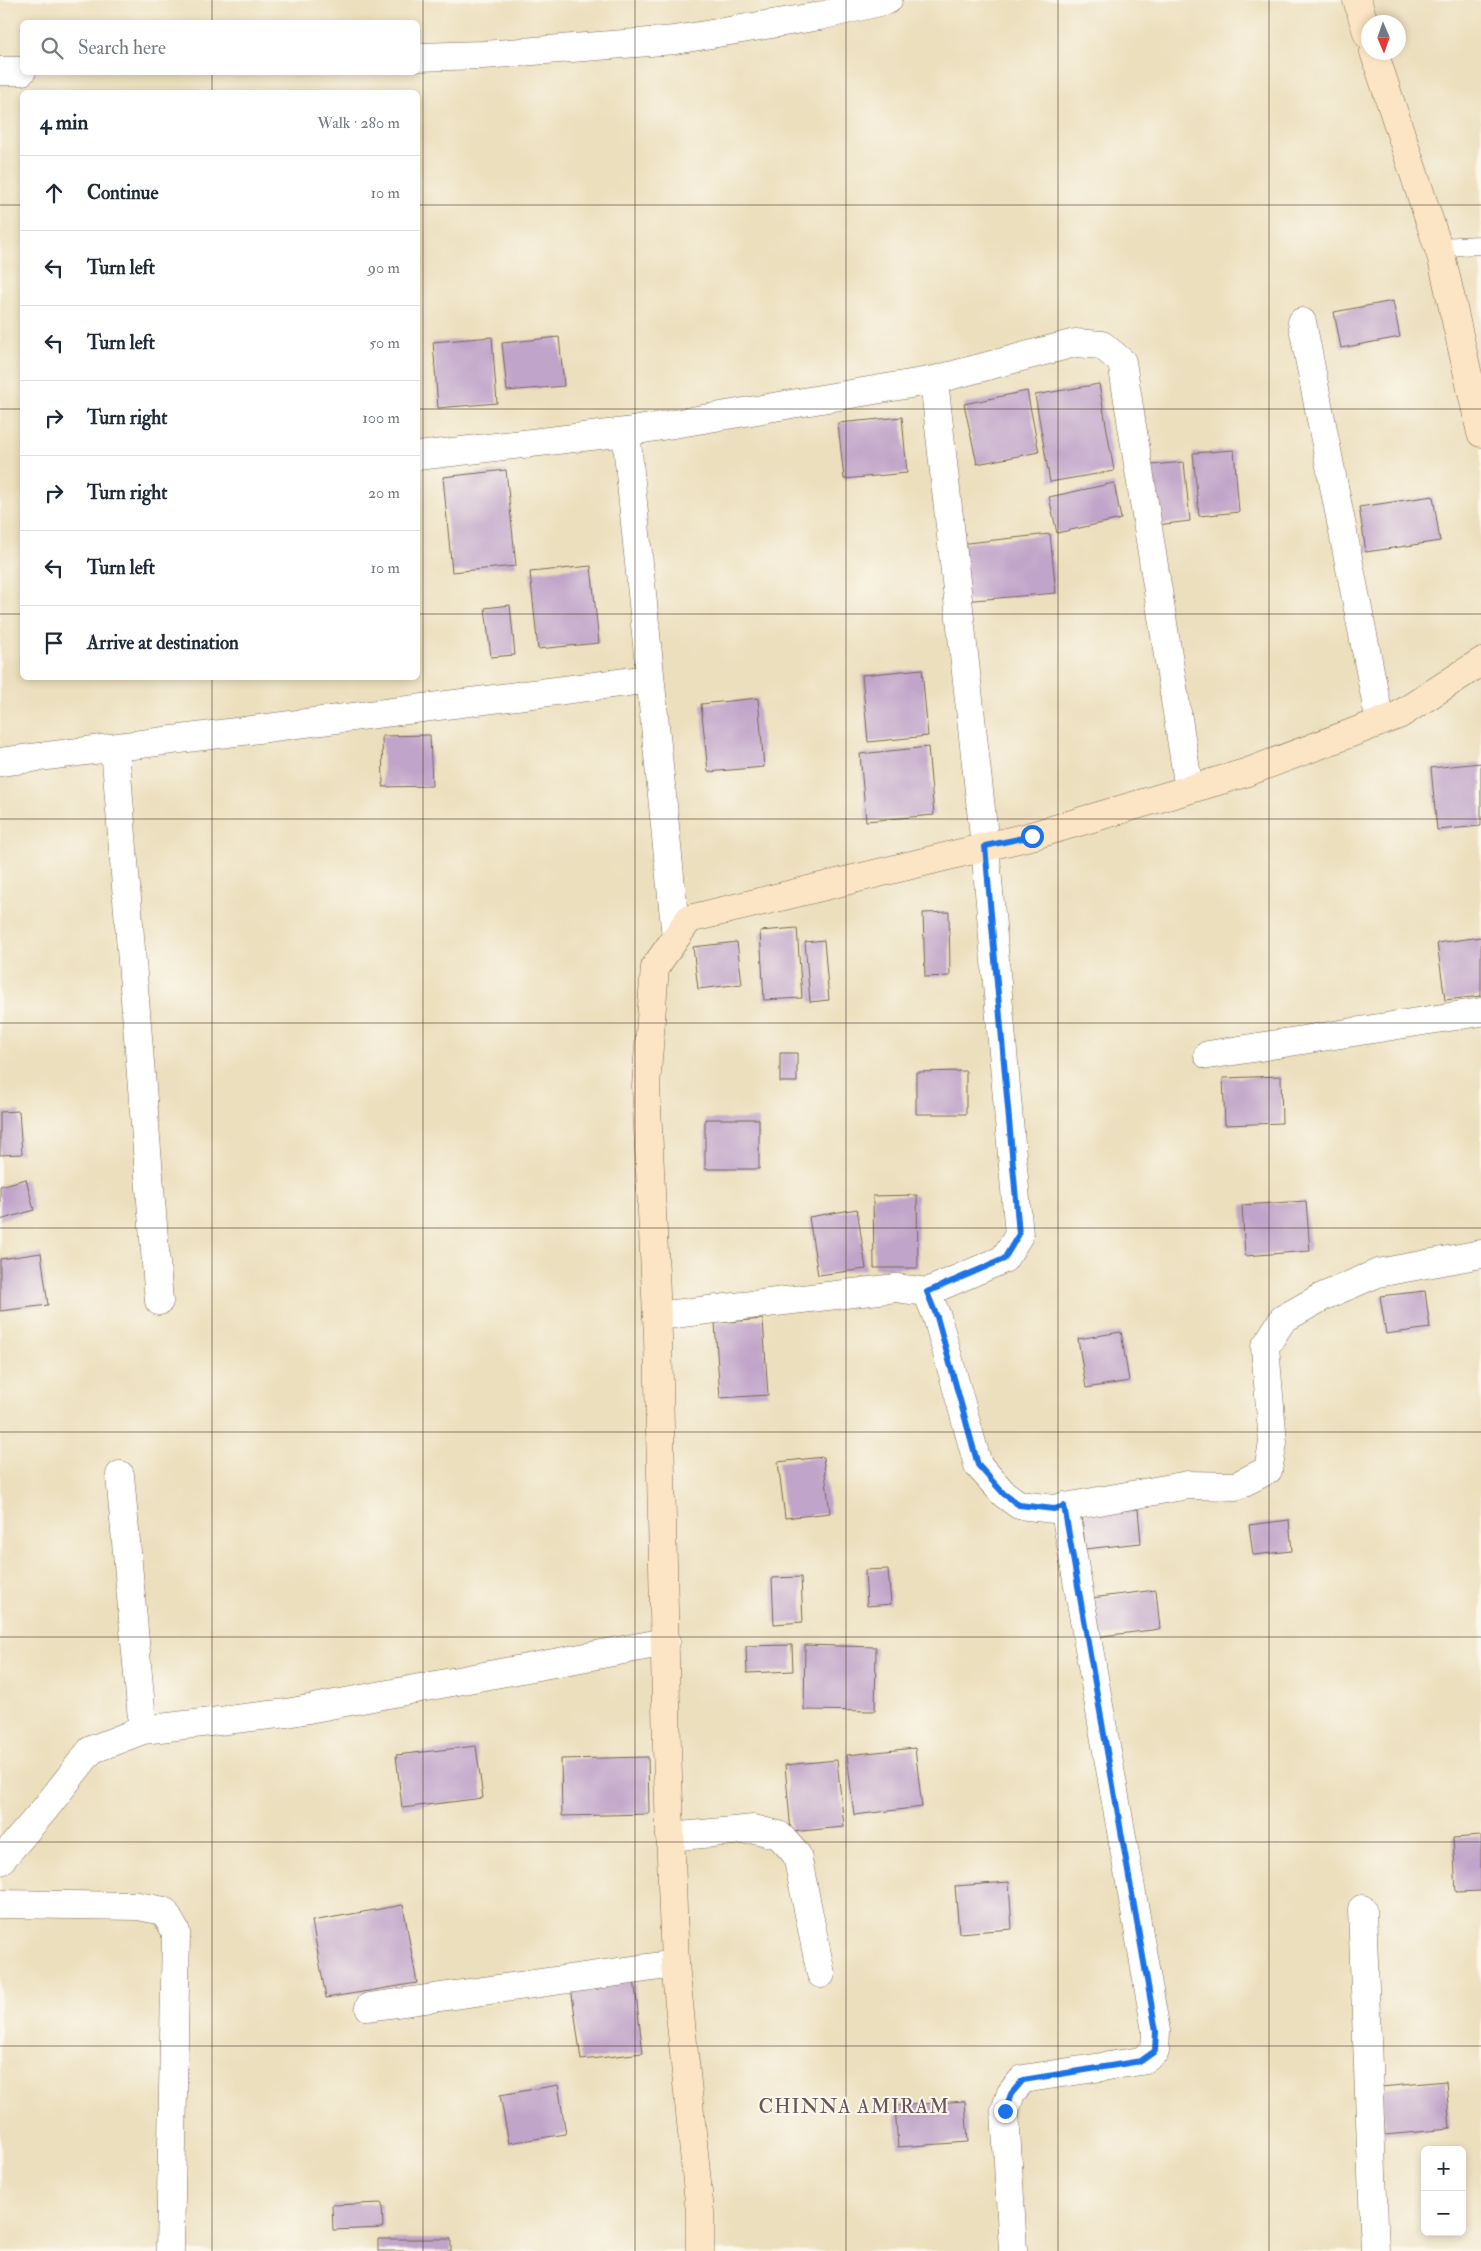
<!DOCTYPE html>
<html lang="en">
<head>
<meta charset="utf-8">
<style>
  body { margin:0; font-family:"IM FELL Double Pica",serif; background:#f2f2f3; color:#1f2937 }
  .controls { position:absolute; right:15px; bottom:15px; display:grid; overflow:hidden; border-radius:8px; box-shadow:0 2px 8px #0003 }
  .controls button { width:45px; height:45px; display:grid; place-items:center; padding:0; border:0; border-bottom:1px solid #e0e1e3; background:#fff; color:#1f2937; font:25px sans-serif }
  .compass { position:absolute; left:1361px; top:15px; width:45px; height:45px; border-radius:50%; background:#fff; box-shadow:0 2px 8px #0003; rotate:178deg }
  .stop { position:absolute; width:15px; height:15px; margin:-11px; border:4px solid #1a73e8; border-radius:50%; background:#fff }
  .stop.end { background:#1a73e8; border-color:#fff; box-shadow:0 1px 5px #0008 }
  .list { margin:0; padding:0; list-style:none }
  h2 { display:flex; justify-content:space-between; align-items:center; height:65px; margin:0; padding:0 20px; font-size:21px }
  h2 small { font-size:16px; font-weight:400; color:#747a83 }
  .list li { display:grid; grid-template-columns:32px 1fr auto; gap:15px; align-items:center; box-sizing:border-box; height:75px; padding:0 20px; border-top:1px solid #e0e1e3 }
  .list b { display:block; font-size:19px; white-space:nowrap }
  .list em { font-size:16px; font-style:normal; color:#747a83 }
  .icon { flex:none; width:28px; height:28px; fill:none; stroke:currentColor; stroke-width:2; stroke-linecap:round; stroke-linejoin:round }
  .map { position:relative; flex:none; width:1481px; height:2251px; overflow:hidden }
  .search { position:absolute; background:#fff; box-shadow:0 2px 8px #0003; left:20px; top:20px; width:400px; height:55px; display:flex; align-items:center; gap:12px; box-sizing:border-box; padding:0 18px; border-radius:8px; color:#747a83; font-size:19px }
  .panel { position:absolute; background:#fff; box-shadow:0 2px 8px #0003; left:20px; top:90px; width:400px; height:590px; border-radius:8px }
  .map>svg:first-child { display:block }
  .building { fill:#c0a4c9 }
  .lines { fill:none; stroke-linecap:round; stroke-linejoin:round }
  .service-casing { stroke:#796956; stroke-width:19 }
  .minor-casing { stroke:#796956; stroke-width:29 }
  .secondary-casing { stroke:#796956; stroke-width:29 }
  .service { stroke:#fff; stroke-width:18 }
  .minor { stroke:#fff; stroke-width:28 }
  .secondary { stroke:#fce5c4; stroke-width:28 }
  .route { stroke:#1a73e8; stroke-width:6 }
  .grid { fill:none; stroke:#3b2a1e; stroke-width:1; stroke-opacity:0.55 }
  .labels { text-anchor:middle; stroke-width:4; stroke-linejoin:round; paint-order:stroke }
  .quarter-label { font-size:20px; letter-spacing:1px; fill:#6a555a; stroke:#fbf7ec }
</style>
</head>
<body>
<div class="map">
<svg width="1481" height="2251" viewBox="0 0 1481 2251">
  <rect width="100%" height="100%" fill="#fbf7ec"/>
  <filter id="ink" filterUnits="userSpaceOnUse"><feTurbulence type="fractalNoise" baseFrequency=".02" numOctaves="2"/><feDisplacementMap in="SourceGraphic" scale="10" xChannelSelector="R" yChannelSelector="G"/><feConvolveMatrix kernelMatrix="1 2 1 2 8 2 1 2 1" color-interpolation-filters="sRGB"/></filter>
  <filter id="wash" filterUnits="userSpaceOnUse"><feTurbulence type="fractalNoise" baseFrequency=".0096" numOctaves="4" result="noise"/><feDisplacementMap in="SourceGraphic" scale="20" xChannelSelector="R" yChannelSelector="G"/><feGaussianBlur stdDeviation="1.12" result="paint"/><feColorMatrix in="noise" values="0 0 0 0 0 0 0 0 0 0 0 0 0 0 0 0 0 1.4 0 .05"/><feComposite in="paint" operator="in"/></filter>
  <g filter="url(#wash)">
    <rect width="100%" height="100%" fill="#ecdfbd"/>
    <g id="blocks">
      <path class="building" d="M1393 301 1400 337 1341 348 1334 312Z
        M492 337 497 403 438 408 433 342Z
        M559 337 564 386 507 391 502 343Z
        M1099 384 1114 471 1050 482 1035 395Z
        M1027 391 1039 452 977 464 964 404Z
        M902 417 907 473 844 479 838 423Z
        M1234 450 1239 512 1199 516 1193 453Z
        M1184 462 1190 521 1157 525 1152 465Z
        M506 470 516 566 452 572 443 477Z
        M1114 483 1121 519 1057 533 1049 497Z
        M1433 496 1440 541 1366 552 1359 507Z
        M1050 534 1056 593 963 601 958 544Z
        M591 566 599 643 538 649 530 572Z
        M510 605 515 655 491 657 485 608Z
        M922 669 928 736 868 742 862 675Z
        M758 698 764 767 708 772 701 704Z
        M430 735 432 786 383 787 382 736Z
        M928 747 934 815 866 821 860 754Z
        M1481 763V826L1437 830 1431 768Z
        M949 912 950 976 925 977 923 913Z
        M797 928 802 998 764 1000 760 931Z
        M1481 937V996L1445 1000 1437 943Z
        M824 940 829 1000 810 1002 805 942Z
        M737 942 742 984 698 989 693 947Z
        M780 1053H797V1082H780Z
        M966 1071V1114H916V1072Z
        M1281 1076 1282 1123 1225 1125 1223 1078Z
        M19 1111 22 1154 0 1155V1112Z
        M705 1119H759V1169H705Z
        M26 1179 34 1210 0 1220V1186Z
        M917 1195 918 1268H874L873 1196Z
        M1306 1201 1310 1251 1245 1256 1242 1205Z
        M857 1209 866 1269 818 1275 809 1217Z
        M41 1253 48 1305 0 1311V1259Z
        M1425 1291 1430 1328 1386 1334 1380 1296Z
        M763 1319 768 1395 720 1398 715 1323Z
        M1121 1332 1129 1381 1086 1388 1078 1339Z
        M823 1457 830 1513 785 1518 778 1462Z
        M1138 1509 1141 1543 1085 1549 1082 1514Z
        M1289 1520 1292 1551 1253 1555 1249 1525Z
        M888 1569 891 1604 867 1606 865 1570Z
        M801 1577 803 1622 774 1624 772 1578Z
        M1156 1590 1160 1629 1095 1637 1091 1598Z
        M792 1645 793 1671 747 1673 746 1646Z
        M805 1645 876 1647 875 1711 804 1710Z
        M476 1746 483 1798 402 1808 396 1755Z
        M915 1748 922 1807 854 1815 847 1755Z
        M648 1757 649 1814 562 1816 561 1759Z
        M837 1760 844 1827 791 1832 785 1765Z
        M1481 1836V1891L1456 1892 1453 1838Z
        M1009 1882 1012 1929 959 1933 955 1886Z
        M403 1905 417 1983 326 1998 312 1921Z
        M634 1979 643 2053 581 2060 571 1987Z
        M1446 2081 1450 2129 1385 2135 1381 2087Z
        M558 2085 566 2134 509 2143 500 2095Z
        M965 2101 968 2142 898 2147 895 2106Z
        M382 2203 383 2228 333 2230 332 2205Z
        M378 2239H451V2251H378Z"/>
    </g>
  </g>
  <g filter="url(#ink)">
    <use href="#blocks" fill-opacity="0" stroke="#796956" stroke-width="1"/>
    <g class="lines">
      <g class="service-casing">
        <path id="service" d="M1438 247 1481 245"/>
      </g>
      <g class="minor-casing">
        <path id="minor" d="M418 57 483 55 675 40 820 16 888 0
          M0 71H22
          M1302 322 1380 722
          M626 432 676 937
          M418 456 626 432 934 380 1075 343 1102 345 1122 362 1189 789
          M115 748 159 1301
          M0 762 650 679
          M1208 1055 1481 1012
          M927 1292 1004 1259 1019 1235 985 846 934 380
          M657 1316 896 1288 927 1292 937 1317 978 1465 1004 1494 1019 1505 1054 1509 1188 1485 1236 1486 1268 1470 1273 1443 1265 1347 1283 1319 1322 1297 1378 1273 1481 1254
          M120 1475 143 1730
          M670 1837 754 1829 779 1835 797 1855 821 1974
          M0 1861 44 1810 91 1750 143 1730 287 1713 666 1642
          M0 1904 138 1906 164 1911 176 1932 170 2251
          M1362 1909 1375 2251
          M369 2007 675 1964
          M1013 2251 1005 2111 1011 2093 1023 2079 1141 2061 1155 2051 1156 2031 1064 1506"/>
      </g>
      <g class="secondary-casing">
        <path id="secondary" d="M1357 0 1368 35
          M1374 52 1442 259 1481 433
          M700 2251V2212L675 1964 667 1749 658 1336 646 1086 655 967 689 919 1031 836 1245 773 1399 715 1481 662"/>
      </g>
      <use href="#service" class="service"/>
      <use href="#minor" class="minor"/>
      <use href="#secondary" class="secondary"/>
    </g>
  </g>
  <g class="lines" filter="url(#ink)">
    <path class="route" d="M1005 2111 1011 2094 1023 2080 1141 2061 1155 2051 1156 2031 1064 1506 1054 1509 1019 1505 1004 1494 978 1465 937 1317 927 1292 1004 1259 1019 1234 985 846 1032 836"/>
  </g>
  <path class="grid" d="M212 0V22M423 0V2251M635 0V2251M846 0V2251M1058 0V2251M1269 0V2251M212 72V92M0 205H22M418 205H1481M0 409H22M418 409H1481M0 614H22M418 614H1481M212 678V2251M0 819H1481M0 1023H1481M0 1228H1481M0 1432H1481M0 1637H1481M0 1842H1481M0 2046H1481"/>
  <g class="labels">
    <g class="quarter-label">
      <text x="854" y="2113">CHINNA AMIRAM</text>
    </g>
  </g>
</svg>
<div class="controls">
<button>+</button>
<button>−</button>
</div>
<svg class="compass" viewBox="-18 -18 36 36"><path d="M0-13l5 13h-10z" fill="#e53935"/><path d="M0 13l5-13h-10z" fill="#747a83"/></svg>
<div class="stop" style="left:1032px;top:836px"></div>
<div class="stop end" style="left:1005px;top:2111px"></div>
<div class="search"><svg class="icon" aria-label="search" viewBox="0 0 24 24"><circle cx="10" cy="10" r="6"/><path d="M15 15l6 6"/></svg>Search here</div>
<section class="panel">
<h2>4 min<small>Walk · 280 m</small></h2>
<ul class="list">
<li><svg class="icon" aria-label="ahead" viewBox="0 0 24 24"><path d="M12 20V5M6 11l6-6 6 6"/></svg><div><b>Continue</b></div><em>10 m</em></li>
<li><svg class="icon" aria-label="left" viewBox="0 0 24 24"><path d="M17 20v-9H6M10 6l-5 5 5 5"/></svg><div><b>Turn left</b></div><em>90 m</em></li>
<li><svg class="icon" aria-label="left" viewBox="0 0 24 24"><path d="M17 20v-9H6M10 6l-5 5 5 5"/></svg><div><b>Turn left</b></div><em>50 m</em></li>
<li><svg class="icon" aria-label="right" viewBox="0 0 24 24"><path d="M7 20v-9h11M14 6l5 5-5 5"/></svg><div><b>Turn right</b></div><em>100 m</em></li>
<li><svg class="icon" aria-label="right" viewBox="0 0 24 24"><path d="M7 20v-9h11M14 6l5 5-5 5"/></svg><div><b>Turn right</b></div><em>20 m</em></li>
<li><svg class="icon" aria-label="left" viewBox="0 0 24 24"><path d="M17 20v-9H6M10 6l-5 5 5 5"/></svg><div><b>Turn left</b></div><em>10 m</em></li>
<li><svg class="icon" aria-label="arrive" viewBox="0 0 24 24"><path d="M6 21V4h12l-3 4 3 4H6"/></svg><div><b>Arrive at destination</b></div></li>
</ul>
</section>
</div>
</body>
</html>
